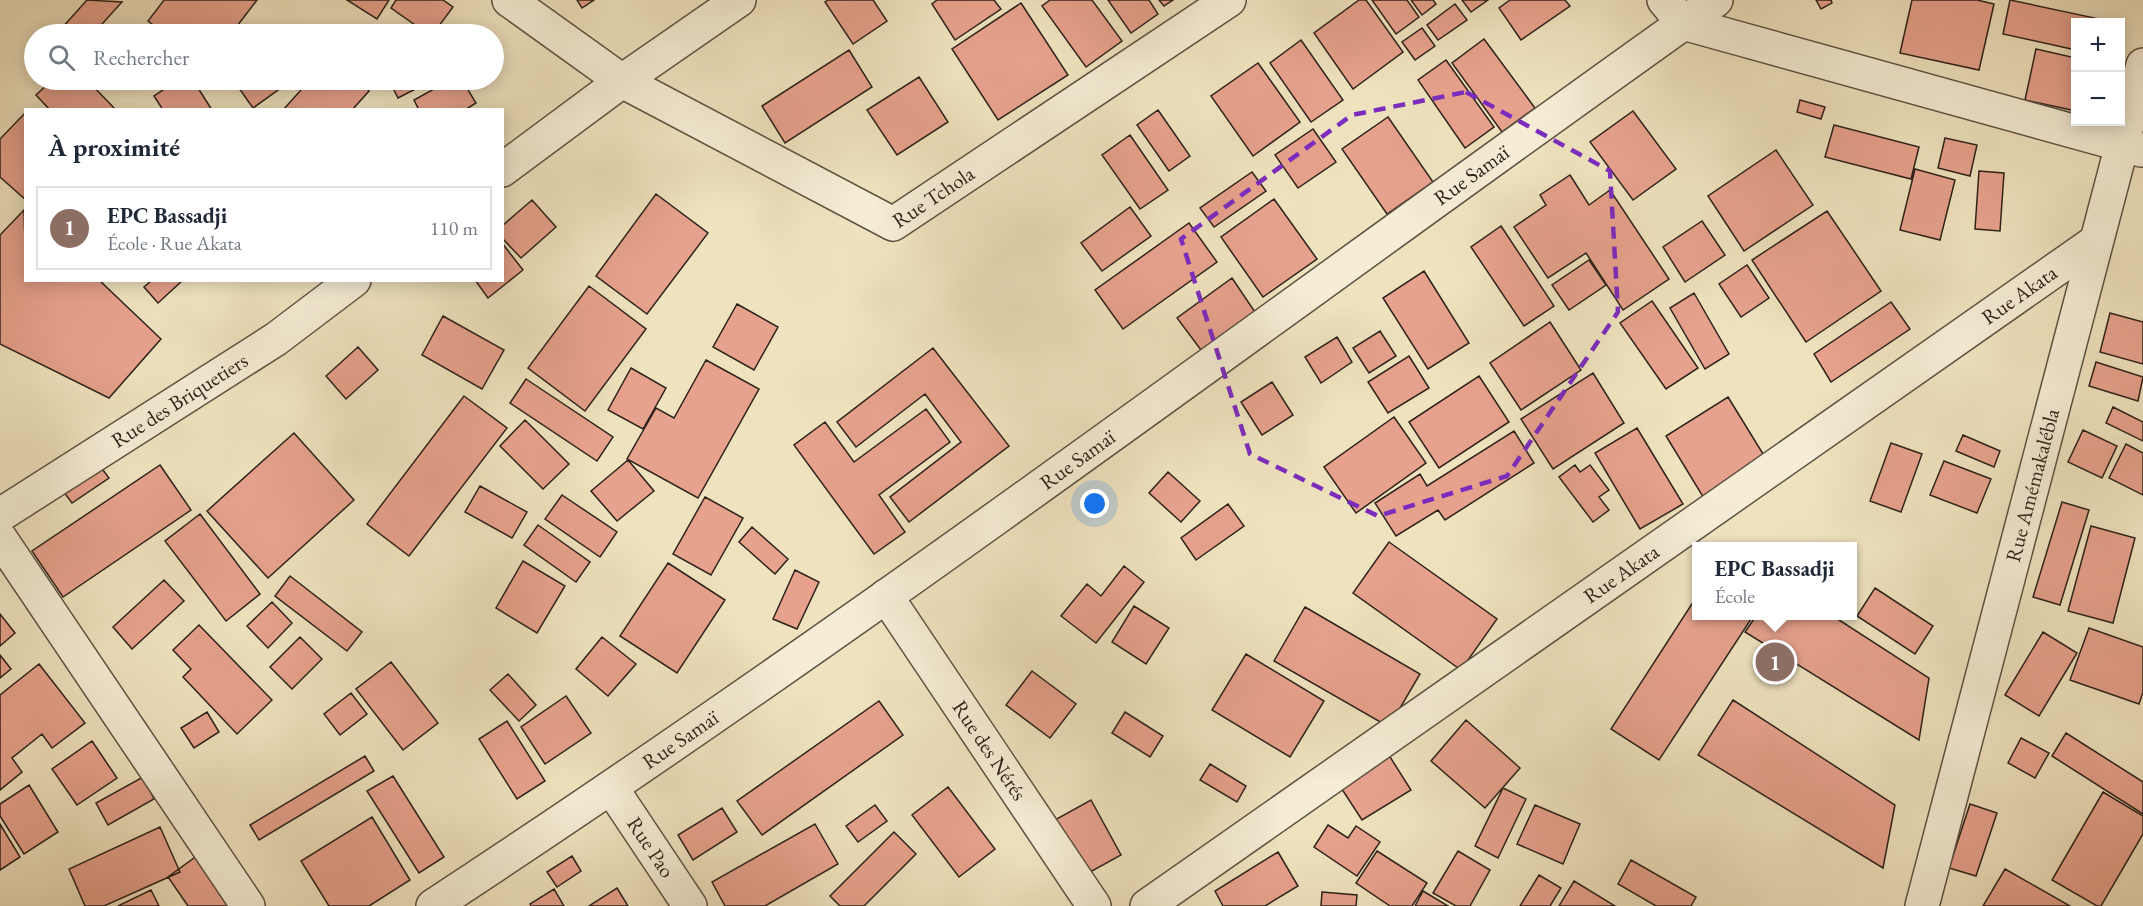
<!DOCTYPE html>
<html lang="fr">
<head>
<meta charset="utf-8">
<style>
  body { margin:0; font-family:"EB Garamond",serif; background:#f6f6f7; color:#1f2937 }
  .controls { position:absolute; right:18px; top:18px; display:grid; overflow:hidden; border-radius:0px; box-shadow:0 3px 15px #0003 }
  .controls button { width:54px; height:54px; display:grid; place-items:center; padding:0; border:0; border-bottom:2px solid #e0e1e3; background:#fff; color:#1f2937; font:30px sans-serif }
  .you { position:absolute; left:1095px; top:504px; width:21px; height:21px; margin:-15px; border:4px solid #fff; border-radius:50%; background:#1a73e8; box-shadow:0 0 0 9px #1a73e833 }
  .badge { display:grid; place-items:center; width:39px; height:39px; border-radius:50%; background:#1a73e8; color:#fff; font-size:20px; font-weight:700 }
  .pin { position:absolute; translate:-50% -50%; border:3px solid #fff; box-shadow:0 2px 6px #0006 }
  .popup { position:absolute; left:1692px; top:542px; width:165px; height:78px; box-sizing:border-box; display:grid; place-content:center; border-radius:0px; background:#fff; filter:drop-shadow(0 2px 4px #0005); font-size:20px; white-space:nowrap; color:#747a83 }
  .popup b { font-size:22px; color:#1f2937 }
  .popup::after { content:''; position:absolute; left:50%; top:100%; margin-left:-12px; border:12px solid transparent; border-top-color:#fff }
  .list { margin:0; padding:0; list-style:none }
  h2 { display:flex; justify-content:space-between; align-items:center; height:78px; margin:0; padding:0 24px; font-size:26px }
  h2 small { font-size:20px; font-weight:400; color:#747a83 }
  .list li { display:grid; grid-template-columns:39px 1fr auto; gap:18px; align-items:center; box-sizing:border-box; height:84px; margin:0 12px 12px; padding:0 12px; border:2px solid #e0e1e3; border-radius:0px }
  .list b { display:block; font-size:22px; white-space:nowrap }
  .list p { margin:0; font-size:20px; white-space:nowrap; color:#747a83 }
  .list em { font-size:20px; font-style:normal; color:#747a83 }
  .icon { flex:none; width:33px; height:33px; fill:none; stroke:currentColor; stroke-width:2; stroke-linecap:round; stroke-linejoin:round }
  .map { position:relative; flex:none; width:2143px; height:906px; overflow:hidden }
  .search { position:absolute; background:#fff; box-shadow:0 3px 15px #0003; left:24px; top:24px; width:480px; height:66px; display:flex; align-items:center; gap:15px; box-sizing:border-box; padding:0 21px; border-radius:33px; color:#747a83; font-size:22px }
  .panel { position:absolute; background:#fff; box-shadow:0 3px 15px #0003; left:24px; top:108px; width:480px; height:174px; border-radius:0px }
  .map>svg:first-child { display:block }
  .building { fill:#e7a28d; stroke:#2e221a; stroke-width:1.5 }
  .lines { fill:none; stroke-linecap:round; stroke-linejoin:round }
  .minor-casing { stroke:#5e5243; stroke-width:36 }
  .minor { stroke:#f5edd5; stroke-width:33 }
  .marked { fill:none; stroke:#7b2cbf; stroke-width:4.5; stroke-dasharray:12 8; stroke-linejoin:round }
  .labels { text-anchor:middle; stroke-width:5; stroke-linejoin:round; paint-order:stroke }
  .street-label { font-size:21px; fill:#2e221a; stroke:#f5edd5 }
</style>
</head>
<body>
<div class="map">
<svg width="2143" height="906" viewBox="0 0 2143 906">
  <rect width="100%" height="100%" fill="#efe3bf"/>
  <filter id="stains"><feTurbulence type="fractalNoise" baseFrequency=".00333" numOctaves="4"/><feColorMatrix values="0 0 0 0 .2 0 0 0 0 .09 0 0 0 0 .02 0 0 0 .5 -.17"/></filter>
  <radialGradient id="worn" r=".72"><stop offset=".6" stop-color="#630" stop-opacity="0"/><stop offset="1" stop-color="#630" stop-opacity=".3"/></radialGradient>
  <path class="building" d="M87 0 122 2 93 34H67L61 29Z
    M164 0H257L231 34H165L148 21Z
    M347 0H389L377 19Z
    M396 0H443L453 7 433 34H428L391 8Z
    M577 0H594L582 8Z
    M828 0H873L887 21 853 44 825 2Z
    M937 0H994L1001 9 955 40 932 4Z
    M1050 0H1092L1122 41 1086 67 1042 6Z
    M1108 0H1149L1158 14 1131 33Z
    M1159 0H1173L1164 6Z
    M1359 0H1366L1403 52 1353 89 1314 33Z
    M1372 0H1407L1419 17 1396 34Z
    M1411 0H1433L1436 4 1422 15Z
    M1462 0H1488L1471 12Z
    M1510 0H1565L1570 6 1521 40 1499 8Z
    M1816 0H1831L1832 3 1821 9Z
    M1912 0H1977L1994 4 1979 70 1900 53Z
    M2010 0 2104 20V22H2076V50L2003 34Z
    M1021 3 1068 75 998 120 952 49Z
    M1455 4 1467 20 1438 40 1427 25Z
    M1422 28 1435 46 1415 60 1402 42Z
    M1484 39 1535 108 1502 132 1452 63Z
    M1301 40 1343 100 1311 122 1270 63Z
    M2036 49 2076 58V111L2025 100Z
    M849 50 872 87 785 143 762 106Z
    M1446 60 1494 127 1465 148 1418 80Z
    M1258 63 1300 122 1253 156 1211 96Z
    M919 77 948 122 897 155 867 110Z
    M52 80H87L116 110H50L36 95Z
    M178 80H193L212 110H163L154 96Z
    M243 80H292L253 108 236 84Z
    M310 80H357L369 91 352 110H283Z
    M389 80H433L398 98Z
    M450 80H462L476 103 465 110H419L414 100Z
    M1800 100 1825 107 1821 119 1797 112Z
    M1158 110 1190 156 1169 171 1137 125Z
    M1633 111 1676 169 1633 200 1590 142Z
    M26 112V200L0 177V139Z
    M1388 117 1433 182 1387 214 1342 149Z
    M1834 125 1919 147 1911 179 1825 157Z
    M1313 129 1336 162 1298 188 1275 155Z
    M1130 135 1168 190 1140 209 1102 155Z
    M1945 138 1977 145 1970 176 1938 168Z
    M1776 150 1813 205 1744 251 1708 196Z
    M1915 169 1955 180 1940 240 1900 230Z
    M1979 171 2004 173 2000 231 1975 229Z
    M1252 172 1266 191 1214 227 1200 208Z
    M1570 175 1589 205 1610 190 1669 279 1623 310 1586 253 1548 278 1514 227 1546 205 1540 195Z
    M656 194 708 233 647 314 596 276Z
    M1274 199 1317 259 1263 297 1221 237Z
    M532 200 556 227 521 258 502 238V226Z
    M1130 207 1151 236 1102 271 1081 243Z
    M24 210 26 280H99L161 339 109 398 0 344V235Z
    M1827 211 1881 291 1806 342 1752 260Z
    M1702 221 1725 255 1685 282 1663 247Z
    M1189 223 1217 262 1123 329 1095 290Z
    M1501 226 1554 306 1524 326 1471 247Z
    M502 243 523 270 488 298 475 280H502Z
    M1589 260 1606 285 1569 310 1552 285Z
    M1747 265 1769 298 1741 317 1719 284Z
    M1424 271 1469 343 1428 369 1383 298Z
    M1232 278 1255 312 1201 350 1177 318Z
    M152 280H183L158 303 144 287Z
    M589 286 646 329 585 411 528 368Z
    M1694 293 1729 354 1705 369 1670 308Z
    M1652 301 1698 368 1666 389 1620 323Z
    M1891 302 1910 329 1831 382 1814 354Z
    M737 304 778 327 754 370 713 347Z
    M2110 313 2143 322V364L2100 352Z
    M443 316 504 350 482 389 422 355Z
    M1550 322 1581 370 1521 410 1490 363Z
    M1380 331 1396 356 1369 373 1353 348Z
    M1337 337 1352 362 1321 383 1305 357Z
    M358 347 378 370 346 399 326 376Z
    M933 348 1009 446 909 522 890 497 961 442 925 394 856 447 837 422Z
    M1409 356 1429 388 1388 413 1368 382Z
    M706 360 759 389 698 498 627 459 656 408 674 418Z
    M2096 362 2143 377 2138 401 2089 386Z
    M631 368 666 388 643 429 608 410Z
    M1593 373 1624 423 1553 469 1521 419Z
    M1479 376 1509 422 1439 468 1409 422Z
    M526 379 613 437 597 461 510 403Z
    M1272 382 1293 415 1262 435 1241 402Z
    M464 396 507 428 409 556 367 524Z
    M1728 397 1768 462 1705 500 1666 436Z
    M2113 407 2143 422V441L2106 423Z
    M926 409 950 442 879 495 905 532 874 554 794 445 825 422 854 462Z
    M1394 417 1426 463 1356 513 1324 467Z
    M525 420 569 464 543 489 500 446Z
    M1637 428 1683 504 1640 529 1595 453Z
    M2083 430 2117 446 2102 478 2068 462Z
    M1514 431 1534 463 1445 520 1438 510 1396 536 1375 503 1420 474 1427 486Z
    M294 433 354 500 268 578 207 511Z
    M1963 435 2000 451 1994 467 1956 451Z
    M1891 443 1922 454 1901 512 1870 501Z
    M2126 444 2143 453V495L2109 478Z
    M628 460 654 491 617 521 591 491Z
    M1944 461 1991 479 1977 513 1930 495Z
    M160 465 191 510 63 597 32 551Z
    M1575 465 1580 472 1590 465 1609 490 1599 497 1609 510 1593 522 1559 477Z
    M100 466 109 478 72 503 63 491Z
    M1168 472 1200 501 1181 522 1149 493Z
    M480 486 527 512 512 538 465 512Z
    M562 495 617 532 600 557 545 519Z
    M705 497 743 518 711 575 673 554Z
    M2062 502 2089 510 2060 605 2033 597Z
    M1228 504 1244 526 1196 560 1181 538Z
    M200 514 260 594 226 621 165 541Z
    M538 525 590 562 576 582 524 545Z
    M2091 526 2135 538 2113 623 2068 611Z
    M752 527 788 559 775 574 739 542Z
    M1389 542 1497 619 1461 670 1353 593Z
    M523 561 565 586 537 633 496 608Z
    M668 563 725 600 677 673 620 636Z
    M1124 566 1144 582 1096 643 1061 616 1087 584 1101 596Z
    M795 570 819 582 797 629 773 619Z
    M290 576 362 632 347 651 275 596Z
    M164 580 184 601 132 649 113 627Z
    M1875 588 1933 626 1915 654 1857 616Z
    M1697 596V616H1753L1659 760 1611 729Z
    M272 602 292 623 268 648 247 626Z
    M1134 606 1169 628 1146 664 1112 642Z
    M1305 607 1420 674 1389 727 1274 661Z
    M0 614 15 633 0 646Z
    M1756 616H1833L1929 678 1919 740 1745 632Z
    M199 625 272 700 237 734 183 677 191 669 173 650Z
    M2089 628 2143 647V692L2139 704 2070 680Z
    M2043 632 2077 653 2039 716 2005 695Z
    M300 637 322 659 292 689 270 667Z
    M602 637 636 664 608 696 576 669Z
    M1246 654 1324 701 1290 757 1212 710Z
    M0 655 11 669 0 678Z
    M391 662 438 723 403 750 356 689Z
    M39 664 85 723 52 748 42 734 12 758 22 772 0 790V695Z
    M1032 671 1076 704 1050 738 1006 705Z
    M508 674 536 705 519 721 490 690Z
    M351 693 367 714 340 735 324 714Z
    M566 696 591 733 545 764 521 727Z
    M1733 700 1895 805 1883 868 1698 755Z
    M879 701 903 735 762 835 737 801Z
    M207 712 219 732 194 748 181 728Z
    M1125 712 1163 736 1150 757 1112 733Z
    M1466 720 1520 768 1485 808 1431 761Z
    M507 721 545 781 517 799 479 739Z
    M2066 733 2143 782V814L2052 756Z
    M2021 738 2049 753 2035 778 2008 763Z
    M92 741 117 778 77 805 52 769Z
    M1385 749 1411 790 1362 820 1336 780Z
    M365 756 374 771 259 840 250 825Z
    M1210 764 1246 786 1237 802 1200 780Z
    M393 776 444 857 419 873 367 791Z
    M143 777 154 799 108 825 96 803Z
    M29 785 58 832 24 854 0 816V804Z
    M948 787 995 849 959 877 912 815Z
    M1503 788 1526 799 1498 858 1475 846Z
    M2103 792 2143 816V834L2101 906H2097L2052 880Z
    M1091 800 1121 855 1083 876 1053 821Z
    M1970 804 1997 813 1976 876 1949 868Z
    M875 805 887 821 858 842 846 826Z
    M1535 805 1580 824 1563 864 1517 844Z
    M722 808 737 832 693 860 678 835Z
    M372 817 410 880 369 906H329L301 861Z
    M0 824 20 857 0 870Z
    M815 824 838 864 765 906H725L712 882Z
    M1328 825 1348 838 1356 826 1380 842 1357 876 1314 847Z
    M160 827 180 872 104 906H85L69 869Z
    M894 832 916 854 864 906H840L830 896Z
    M1377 851 1427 883 1412 906H1390L1356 883Z
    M1458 851 1490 870 1470 906H1456L1433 893Z
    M1278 852 1298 886 1265 906H1223L1215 891Z
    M198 855 234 906H188L168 877Z
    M572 856 581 871 557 887 547 872Z
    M1631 860 1696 897 1691 906H1656L1618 884Z
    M2005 869 2070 906H1983Z
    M1539 875 1561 888 1550 906H1520Z
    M1574 881 1615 906H1559Z
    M617 888 628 906H589Z
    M554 889 564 906H531L530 904Z
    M151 890 159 906H118Z
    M1423 891 1448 906H1415Z
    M1322 892 1357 895 1356 906H1321Z"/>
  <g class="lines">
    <g class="minor-casing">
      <g id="minor">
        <path id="s1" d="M509 0 622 81 893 224 1229 0"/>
        <path d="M1664 0 1683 23 2141 150"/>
        <path d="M502 170 622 81 739 0"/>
        <path id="s2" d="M0 515 276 339 354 280"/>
        <path d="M0 538 248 906"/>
        <path id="s3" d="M886 596 1094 906"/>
        <path id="s4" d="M612 789 690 906"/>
        <path id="s5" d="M433 906C871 619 1289 303 1716 0"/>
        <path id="s6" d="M1147 906 2095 242"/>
        <path id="s7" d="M1922 906 2143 65"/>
      </g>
    </g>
    <use href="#minor" class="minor"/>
  </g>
  <path class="marked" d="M1466 92 1610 171 1618 312 1507 476 1378 516 1250 454 1181 239 1352 115Z"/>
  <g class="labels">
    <g class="street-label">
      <text dy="7" stroke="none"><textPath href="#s5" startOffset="1270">Rue Samaï</textPath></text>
      <text dy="7" stroke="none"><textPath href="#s1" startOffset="494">Rue Tchola</textPath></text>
      <text dy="7" stroke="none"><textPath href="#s6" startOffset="1065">Rue Akata</textPath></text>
      <text dy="7" stroke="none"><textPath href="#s2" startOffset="213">Rue des Briquetiers</textPath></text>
      <text dy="7" stroke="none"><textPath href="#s5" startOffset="784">Rue Samaï</textPath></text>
      <text dy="7" stroke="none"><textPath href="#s7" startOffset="435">Rue Amémakalébla</textPath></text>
      <text dy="7" stroke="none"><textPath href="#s6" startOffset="579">Rue Akata</textPath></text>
      <text dy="7" stroke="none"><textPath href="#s5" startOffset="298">Rue Samaï</textPath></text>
      <text dy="7" stroke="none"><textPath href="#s3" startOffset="186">Rue des Nérés</textPath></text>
      <text dy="7" stroke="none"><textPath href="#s4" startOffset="70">Rue Pao</textPath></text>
    </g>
  </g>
  <rect width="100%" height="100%" filter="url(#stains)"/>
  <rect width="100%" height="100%" fill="url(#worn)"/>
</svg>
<div class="controls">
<button>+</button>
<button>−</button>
</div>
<div class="you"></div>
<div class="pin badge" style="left:1775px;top:662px;background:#8d6e63">1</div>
<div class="popup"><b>EPC Bassadji</b>École</div>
<div class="search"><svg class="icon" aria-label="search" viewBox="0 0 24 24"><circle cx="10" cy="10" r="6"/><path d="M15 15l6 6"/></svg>Rechercher</div>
<section class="panel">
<h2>À proximité<small></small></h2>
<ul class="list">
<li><span class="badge" style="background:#8d6e63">1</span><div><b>EPC Bassadji</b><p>École · Rue Akata</p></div><em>110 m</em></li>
</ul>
</section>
</div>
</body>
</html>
